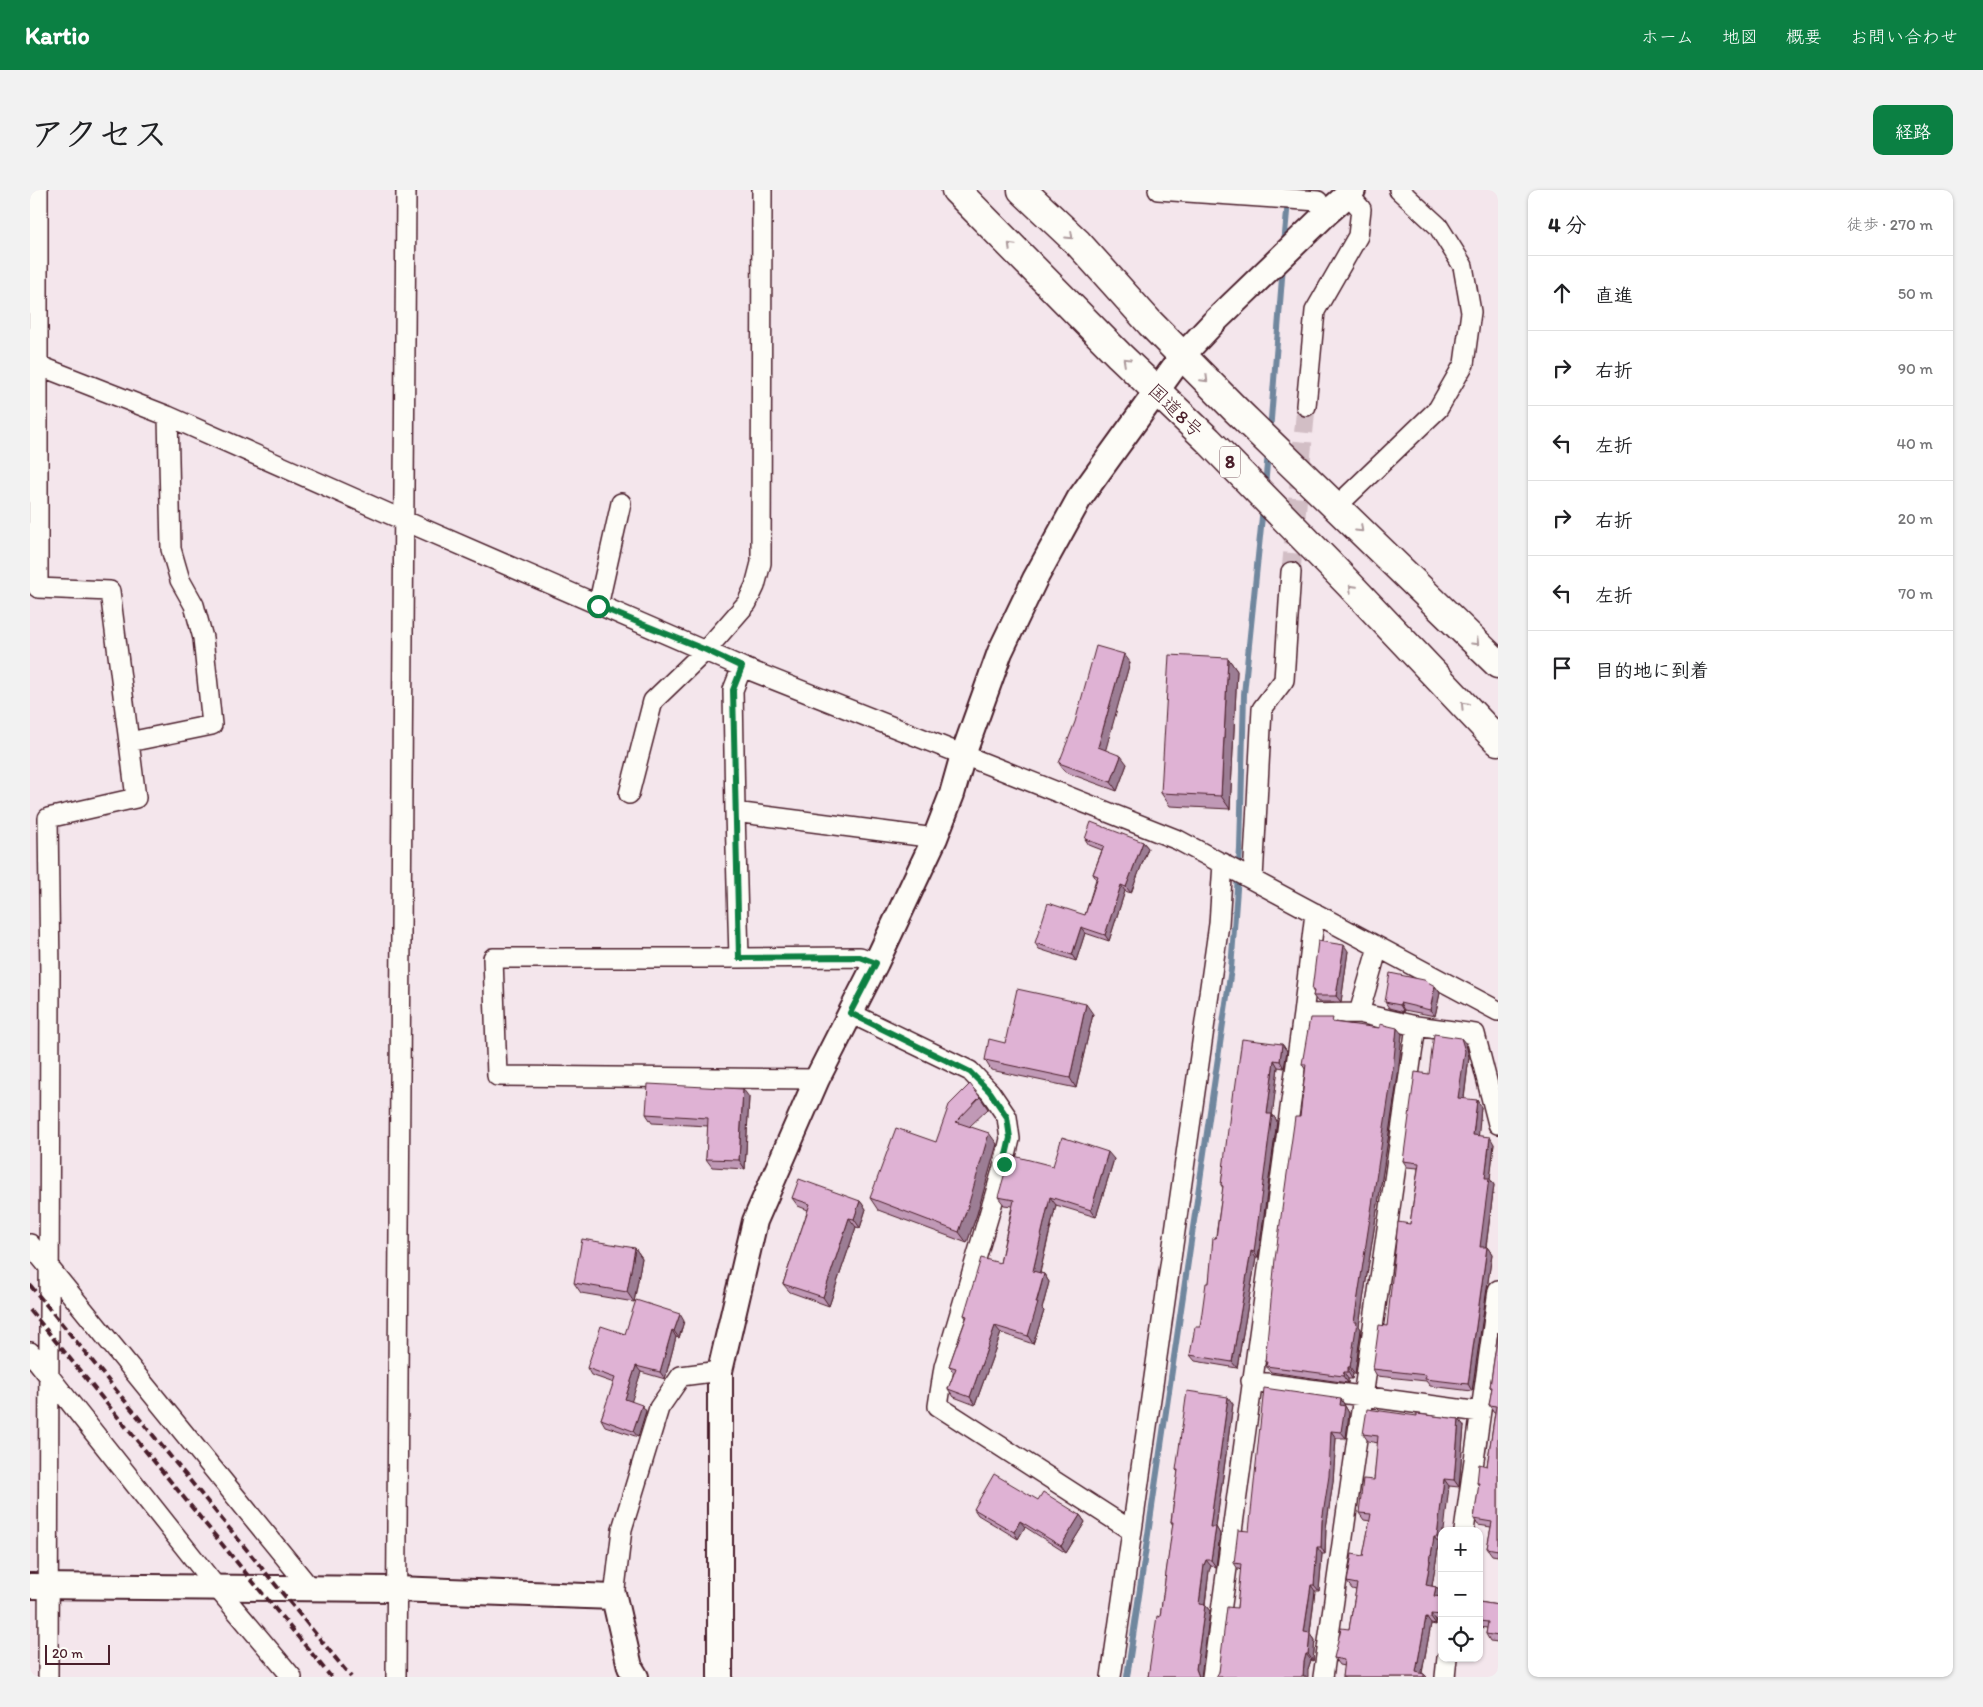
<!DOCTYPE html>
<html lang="ja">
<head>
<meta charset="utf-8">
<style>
  body { margin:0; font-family:Itim,"Klee One",sans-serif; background:#f2f2f2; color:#202124 }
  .controls { position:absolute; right:15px; bottom:15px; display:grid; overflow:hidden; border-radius:10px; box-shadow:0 1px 4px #0004 }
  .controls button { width:45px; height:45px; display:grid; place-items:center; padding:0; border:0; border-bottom:1px solid #e0e0e0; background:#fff; color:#202124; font:25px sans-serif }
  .scale { position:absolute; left:15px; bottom:12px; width:65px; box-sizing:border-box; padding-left:5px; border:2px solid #4a1f2b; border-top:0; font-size:14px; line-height:18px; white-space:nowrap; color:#4a1f2b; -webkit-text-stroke:4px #fdfcf7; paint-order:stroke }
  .stop { position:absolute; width:15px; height:15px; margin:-11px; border:4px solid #0b8043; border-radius:50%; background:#fff }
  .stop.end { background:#0b8043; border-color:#fff; box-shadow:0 1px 5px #0008 }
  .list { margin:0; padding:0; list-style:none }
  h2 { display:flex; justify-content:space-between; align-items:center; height:65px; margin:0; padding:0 20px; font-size:21px }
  h2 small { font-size:16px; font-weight:400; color:#757577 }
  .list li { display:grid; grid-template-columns:32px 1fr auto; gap:15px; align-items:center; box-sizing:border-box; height:75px; padding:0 20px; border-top:1px solid #e0e0e0 }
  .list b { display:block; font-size:19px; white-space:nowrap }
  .list em { font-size:16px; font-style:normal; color:#757577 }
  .icon { flex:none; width:28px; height:28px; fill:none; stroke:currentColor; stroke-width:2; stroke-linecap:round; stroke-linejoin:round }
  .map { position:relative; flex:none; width:1468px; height:1487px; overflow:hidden; border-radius:10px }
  header { display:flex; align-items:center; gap:30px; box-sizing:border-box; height:70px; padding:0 25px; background:#0b8043; color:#fff }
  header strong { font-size:24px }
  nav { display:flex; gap:28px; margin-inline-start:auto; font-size:18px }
  .intro { display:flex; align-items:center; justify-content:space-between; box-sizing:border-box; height:120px; padding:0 30px }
  h1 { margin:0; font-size:35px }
  .button { padding:12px 22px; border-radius:10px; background:#0b8043; color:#fff; font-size:18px; font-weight:700 }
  main { display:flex; gap:30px; padding:0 30px }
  aside { flex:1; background:#fff; border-radius:10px; box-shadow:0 1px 4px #0004 }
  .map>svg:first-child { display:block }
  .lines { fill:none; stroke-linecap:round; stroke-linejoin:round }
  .stream { stroke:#70879e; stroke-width:6 }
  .minor-tunnel { stroke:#d2bec5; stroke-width:19; stroke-dasharray:19 9; stroke-linecap:butt }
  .minor-casing { stroke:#4a1f2b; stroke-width:22 }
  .tertiary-casing { stroke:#4a1f2b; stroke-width:28 }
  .trunk-casing { stroke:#4a1f2b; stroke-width:31 }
  .minor { stroke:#fdfcf7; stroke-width:19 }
  .tertiary { stroke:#fdfcf7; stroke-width:24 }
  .trunk { stroke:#fdfcf7; stroke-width:28 }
  .rail { stroke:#4a1f2b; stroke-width:4; stroke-dasharray:8 4; stroke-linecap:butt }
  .wall { fill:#c099b6; stroke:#4a1f2b }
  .shaded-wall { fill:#9c7d94; stroke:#4a1f2b }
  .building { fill:#dfb2d4; stroke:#4a1f2b }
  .oneway { stroke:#ac999b }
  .route { stroke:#0b8043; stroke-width:6 }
  .labels { text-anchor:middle; stroke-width:5; stroke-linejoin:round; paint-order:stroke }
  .shield { fill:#fdfcf7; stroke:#806168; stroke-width:1 }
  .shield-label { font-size:18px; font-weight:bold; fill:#4a1f2b }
  .street-label { font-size:19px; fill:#4a1f2b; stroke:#fdfcf7 }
</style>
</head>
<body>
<header>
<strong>Kartio</strong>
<nav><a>ホーム</a><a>地図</a><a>概要</a><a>お問い合わせ</a></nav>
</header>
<div class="intro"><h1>アクセス</h1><a class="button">経路</a></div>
<main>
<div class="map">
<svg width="1468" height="1487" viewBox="0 0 1468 1487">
  <rect width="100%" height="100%" fill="#f4e6ec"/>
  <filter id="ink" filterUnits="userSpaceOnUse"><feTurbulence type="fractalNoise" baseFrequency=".02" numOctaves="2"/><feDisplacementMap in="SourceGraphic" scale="10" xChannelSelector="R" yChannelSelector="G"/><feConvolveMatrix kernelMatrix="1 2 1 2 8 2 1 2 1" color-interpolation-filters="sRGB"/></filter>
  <g filter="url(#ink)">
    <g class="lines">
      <path class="stream" d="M1254 55 1258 11
        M1240 242 1253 75
        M1235 297 1238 262
        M1097 1487 1201 779 1210 659 1214 504 1233 317"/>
      <path class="minor-tunnel" d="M1261 382 1276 216"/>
      <g class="minor-casing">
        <path id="minor" d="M8 0V398L80 401 106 608 18 628 20 785 18 1487
          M1128 0 1288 11
          M0 172 138 226 373 330 712 477 1148 650 1468 821
          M1276 216 1285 121 1328 46 1331 19 1319 5
          M1307 316 1408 219 1434 174 1441 122 1433 76 1408 36 1369 0
          M568 416 591 313
          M712 477 703 500 705 622 905 648
          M99 552 182 535 173 448 164 415 150 390 141 359 138 226
          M599 604 623 511 676 460 717 413 725 396 731 373 732 0
          M705 622 709 768 830 767 846 773
          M1223 689 1232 519 1254 490 1261 382
          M709 768H463L467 886 787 889
          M820 823 940 881 960 902 977 927 980 949 974 974 914 1177 908 1216 1102 1341 1081 1487
          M1273 824 1285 723
          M1386 836 1445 844 1468 934
          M0 1054 280 1398
          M0 1162 187 1398 262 1487
          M1221 1191 1450 1222
          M1102 1341 1189 734 1193 673
          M1434 1341 1468 1100
          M584 1407 592 1339 629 1218 651 1186 690 1181
          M366 1487 376 0
          M1182 1487 1273 824 1329 823
          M1293 1487 1386 836 1329 823 1348 757
          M1415 1487 1417 1468"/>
      </g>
      <g class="tertiary-casing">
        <path id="tertiary" d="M0 1396 366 1399 584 1407 600 1477 606 1487
          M690 1487V1181L725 1031 787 889 846 773 905 648 922 604 933 565 970 462 1005 389 1049 309 1152 166 1183 133 1298 22 1323 0"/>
      </g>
      <g class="trunk-casing">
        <path id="trunk" d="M926 0 1089 165 1178 250 1318 393 1468 551
          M992 0 1048 53 1120 133 1206 220 1468 474"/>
      </g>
      <use href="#minor" class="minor"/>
      <use href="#tertiary" class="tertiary"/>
      <use href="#trunk" class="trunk"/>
      <path class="rail" d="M0 1095 321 1487
        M0 1120 301 1487"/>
    </g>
    <path class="wall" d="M1198 468 1207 481 1200 619 1140 616 1131 603Z
      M1100 472 1075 560 1097 574 1087 601 1035 582 1029 573Z
      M1055 649 1113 652 1118 658 1101 703 1095 701 1079 751 1055 743 1046 771 1009 759 1005 753 1055 725 1066 689 1063 684 1072 660 1059 655Z
      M1318 761 1311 812H1288L1283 806 1284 803 1282 800Z
      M1405 796 1410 803 1405 826 1374 820V822L1359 818 1355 812Z
      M1063 824 1046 898 961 880 955 870 975 853Z
      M1306 832 1372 844 1368 885 1329 1136 1331 1139 1325 1184H1323L1322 1189H1318V1193L1241 1182 1236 1176 1237 1174 1235 1172 1270 927 1275 879 1272 874Z
      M1252 854 1257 861 1254 878 1248 877 1242 924 1247 931 1228 1068H1226L1207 1178 1165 1171 1160 1165 1170 1137 1179 1093 1193 998 1191 995 1205 900Z
      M1436 854 1439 867 1434 909 1451 917 1448 946 1464 954 1460 989 1464 995 1456 1057H1457L1462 1064 1442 1201 1400 1196 1396 1191 1347 1186 1343 1179 1357 1136 1380 1034 1388 978 1377 977 1373 971 1399 884Z
      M719 907 715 979 682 977 676 969 678 936 622 933 616 924Z
      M950 907 958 919 940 936 967 954 947 1024 937 1053 848 1020 840 1008 906 952Z
      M1084 969 1066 1027 1026 1015 1010 1083 1014 1084 1019 1092 1012 1119 1014 1121 1003 1154 971 1143 945 1215 924 1207 918 1199 924 1183 919 1176 936 1128 934 1125 970 1073 982 1016 974 1015 968 1007 1023 976Z
      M762 1008 830 1011 836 1019 830 1038 826 1037 799 1116 760 1102 753 1094 778 1020 768 1016Z
      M605 1058 612 1068 604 1112 551 1103 544 1093Z
      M654 1131 649 1148 646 1147 635 1189 611 1182 601 1211 616 1221 608 1247 575 1236 571 1229 584 1193 561 1185 557 1178 595 1144Z
      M1468 1142V1366L1462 1365 1457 1358 1461 1337 1448 1335 1444 1329 1449 1296 1447 1293 1457 1276 1465 1222H1464L1459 1215 1462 1199 1460 1197Z
      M1311 1209 1319 1223 1316 1248H1306L1303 1292 1296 1338 1295 1364H1292L1289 1401H1285L1280 1443 1285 1450 1283 1471 1281 1470 1278 1479 1189 1482 1207 1418 1211 1380 1208 1379 1204 1373 1219 1341Z
      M1203 1214 1186 1337 1190 1344 1186 1377 1181 1376 1179 1381 1175 1415 1180 1421 1171 1487H1118L1130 1427 1143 1335 1141 1332 1148 1282 1146 1280Z
      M1387 1226 1429 1229 1434 1236 1429 1297 1419 1296 1412 1341V1354L1409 1353 1402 1396 1406 1397 1411 1404 1410 1407H1412V1432L1406 1431V1435L1401 1434 1392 1483 1394 1484 1397 1487H1312L1314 1476 1309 1475 1304 1468 1319 1439 1326 1400 1322 1399 1317 1392 1333 1366 1340 1331 1334 1330 1329 1323 1344 1290 1348 1253 1338 1251 1333 1244Z
      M944 1319 1050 1325 1055 1332 1036 1363 995 1337 988 1349 948 1325Z
      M1449 1412 1468 1415V1452L1460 1451 1456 1444 1457 1438 1449 1437Z"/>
    <path class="shaded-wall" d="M1094 464 1100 472 1074 566 1068 557Z
      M1198 468 1207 481 1200 619 1191 606Z
      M1091 566 1097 574 1087 601 1081 592Z
      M1113 652 1118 658 1101 703 1096 697Z
      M1091 695 1095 701 1079 751 1075 745Z
      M1051 737 1055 743 1046 771 1042 765Z
      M1314 755 1318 761 1311 812 1306 806Z
      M1405 796 1410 803 1405 826 1400 820Z
      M1370 813 1374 820V822L1370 815Z
      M1056 814 1063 824 1046 898 1040 888Z
      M1367 838 1372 844 1368 885 1329 1136 1331 1139 1325 1184 1320 1177 1324 1132Z
      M1431 848 1436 854 1439 867 1433 915 1428 908Z
      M1252 854 1257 861 1254 878 1250 871Z
      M1244 870 1248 877 1242 928V924L1247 931 1228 1068 1224 1062 1237 924Z
      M713 899 719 907 715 979 709 970Z
      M1447 910 1451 917 1448 952 1443 945Z
      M959 943 967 954 947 1024 937 1053 929 1042Z
      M1460 947 1464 954 1460 989 1464 995 1455 1063 1450 1057 1455 988Z
      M1078 962 1084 969 1066 1027 1061 1020Z
      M1020 1007 1026 1015 1008 1089 1003 1081Z
      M830 1011 836 1019 830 1038 824 1029Z
      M819 1028 826 1037 799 1116 793 1107Z
      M1457 1057 1462 1064 1442 1201 1438 1194Z
      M605 1058 612 1068 604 1112 597 1102Z
      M1221 1061 1226 1068 1207 1178 1202 1172Z
      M1014 1084 1019 1092 1012 1119 1014 1121 1003 1154 998 1146Z
      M650 1124 654 1131 649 1148 644 1141Z
      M965 1136 971 1143 945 1215 940 1207Z
      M642 1140 646 1147 635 1189 630 1182Z
      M606 1176 611 1182 600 1216 595 1209Z
      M1318 1177 1323 1184 1322 1189 1318 1182Z
      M1314 1182 1318 1189V1193L1313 1186Z
      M1198 1207 1203 1214 1185 1343 1180 1337Z
      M1311 1209 1319 1223 1316 1248 1311 1242 1310 1215Z
      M612 1215 616 1221 608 1247 603 1241Z
      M1429 1229 1434 1236 1429 1297 1424 1290Z
      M1301 1241 1306 1248 1303 1292 1296 1338 1295 1364 1291 1357 1292 1331Z
      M1414 1289 1419 1296 1414 1341H1412V1354L1407 1347Z
      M1050 1325 1055 1332 1036 1363 1031 1356Z
      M990 1331 995 1337 988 1349 984 1342Z
      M1186 1337 1190 1344 1186 1377 1181 1370Z
      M1404 1347 1409 1353 1401 1402 1396 1395Z
      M1287 1357 1292 1364 1289 1401 1284 1395Z
      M1176 1370 1181 1376 1179 1381 1174 1421 1169 1414 1174 1375Z
      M1281 1395 1285 1401 1279 1449 1274 1442Z
      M1406 1397 1411 1404 1409 1413 1404 1406Z
      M1175 1415 1180 1421 1171 1487H1169L1166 1479Z
      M1401 1424 1406 1431V1435L1401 1428Z
      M1396 1427 1401 1434 1391 1487 1386 1482Z
      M1280 1443 1285 1450 1283 1471 1278 1464Z
      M1276 1464 1281 1470 1278 1479V1487H1273L1274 1472Z"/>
    <path class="building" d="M1066 456 1094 464 1068 557 1091 566 1081 592 1029 573 1045 532Z
      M1139 465 1198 468 1191 606 1131 603Z
      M1061 632 1113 652 1096 697 1091 695 1075 745 1051 737 1042 765 1005 753 1018 713 1055 725 1068 686 1063 684 1074 656 1055 649Z
      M1288 751 1314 755 1306 806H1283L1284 801 1282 800Z
      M1360 783 1394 790 1405 796 1400 820 1370 813V815L1355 812Z
      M987 799 1056 814 1040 888 955 870 959 849 975 853Z
      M1280 828H1303L1302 832 1350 838V834L1367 838 1363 879 1324 1132H1327L1320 1177H1318V1182H1314L1313 1186 1236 1176 1237 1172H1235L1245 1069 1265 927H1270L1276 874H1272Z
      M1404 844 1431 848 1435 861 1428 908 1447 910 1443 945 1460 947 1455 988H1459L1450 1057H1457L1438 1194 1395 1189 1396 1185 1343 1179 1349 1135 1357 1136 1368 1032 1380 1034 1389 973 1373 971 1385 882 1399 884Z
      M1212 849 1252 854 1250 871 1244 870 1237 924H1242L1224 1062 1221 1061 1202 1172 1160 1165 1165 1137H1170L1176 1093H1179L1183 1048H1186L1193 996 1191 995 1203 900H1205Z
      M618 894 713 899 709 970 676 969 678 928 616 924Z
      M940 894 950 907 926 932 959 943 939 1013 929 1042 840 1008 866 938 906 952 919 915Z
      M1032 947 1078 962 1061 1020 1020 1007 1003 1081 1014 1084 1006 1113H1008L998 1146 965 1136 940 1207 918 1199 926 1178 919 1176 937 1126 934 1125 951 1068 970 1073 984 1010 968 1007 980 965 1023 976Z
      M769 989 830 1011 824 1029 819 1028 793 1107 753 1094 780 1014 762 1008Z
      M552 1049 605 1058 597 1102 544 1093Z
      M606 1110 650 1124 644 1141 642 1140 630 1182 606 1176 595 1209 612 1215 603 1241 571 1229 585 1188 557 1178 571 1136 595 1144Z
      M1468 1142V1360L1457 1358 1462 1332 1444 1329 1449 1293H1447L1449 1274 1457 1276 1466 1216 1459 1215 1462 1197H1460Z
      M1234 1198 1311 1209 1310 1215 1315 1216 1311 1242 1301 1241 1299 1286 1292 1331 1291 1357H1287L1284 1395H1281L1274 1442 1280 1443 1278 1464H1276L1274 1472 1273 1487H1186L1189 1482 1197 1417 1207 1418 1211 1374 1204 1373 1208 1340 1219 1341Z
      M1157 1201 1198 1207 1180 1337H1186L1181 1370H1176L1174 1375 1169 1414 1175 1415 1166 1479 1169 1487H1118L1127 1426 1130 1427 1143 1332H1141L1148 1280H1146Z
      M1337 1219 1387 1226V1224L1429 1229 1424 1290 1414 1289 1407 1347H1404L1396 1395 1406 1397 1404 1406 1412 1407V1425L1401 1424V1428L1396 1427 1386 1482 1394 1484V1487H1312L1314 1470 1304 1468 1311 1438 1319 1439 1327 1394 1317 1392 1322 1364 1333 1366 1341 1324 1329 1323 1333 1289 1344 1290 1348 1246 1333 1244Z
      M964 1284 1008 1310 1013 1302 1050 1325 1031 1356 990 1331 984 1342 944 1319Z
      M1449 1412 1468 1415V1446L1456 1444 1458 1432 1449 1431Z"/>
    <defs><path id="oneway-chevron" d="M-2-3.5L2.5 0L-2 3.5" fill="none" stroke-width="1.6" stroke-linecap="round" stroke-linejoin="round" transform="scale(1.25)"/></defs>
    <g class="oneway">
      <use href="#oneway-chevron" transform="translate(1040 46) rotate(43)"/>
      <use href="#oneway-chevron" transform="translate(981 56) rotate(-135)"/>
      <use href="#oneway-chevron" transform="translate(1096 171) rotate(-137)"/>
      <use href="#oneway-chevron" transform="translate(1175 189) rotate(45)"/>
      <use href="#oneway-chevron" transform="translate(1330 339) rotate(44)"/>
      <use href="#oneway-chevron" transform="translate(1322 398) rotate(-134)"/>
      <use href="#oneway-chevron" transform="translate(1446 452) rotate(44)"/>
      <use href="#oneway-chevron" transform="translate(1434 515) rotate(-134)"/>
    </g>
  </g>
  <g class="lines" filter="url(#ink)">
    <path class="route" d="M568 416 676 460 712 477 703 500 709 768 830 767 846 773 820 823 940 882 960 902 977 927 980 948 974 974"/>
  </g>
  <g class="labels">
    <rect class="shield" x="1190" y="256.5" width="20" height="31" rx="4"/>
    <g class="shield-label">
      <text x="1200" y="278">8</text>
    </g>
    <g class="street-label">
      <text transform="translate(1146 220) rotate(44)" y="7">国道8号</text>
    </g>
  </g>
</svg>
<div class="controls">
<button>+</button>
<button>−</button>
<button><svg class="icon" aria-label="locate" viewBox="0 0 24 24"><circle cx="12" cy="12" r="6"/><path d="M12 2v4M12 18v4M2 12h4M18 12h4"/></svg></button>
</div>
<div class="scale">20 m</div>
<div class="stop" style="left:568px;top:416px"></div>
<div class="stop end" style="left:974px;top:974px"></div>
</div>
<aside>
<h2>4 分<small>徒歩 · 270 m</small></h2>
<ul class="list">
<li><svg class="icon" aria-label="ahead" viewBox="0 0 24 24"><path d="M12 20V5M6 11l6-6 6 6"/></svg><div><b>直進</b></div><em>50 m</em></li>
<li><svg class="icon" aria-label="right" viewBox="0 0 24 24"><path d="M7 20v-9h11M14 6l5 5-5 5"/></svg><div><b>右折</b></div><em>90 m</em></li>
<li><svg class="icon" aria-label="left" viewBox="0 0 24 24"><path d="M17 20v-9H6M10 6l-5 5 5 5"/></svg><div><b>左折</b></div><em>40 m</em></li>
<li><svg class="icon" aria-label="right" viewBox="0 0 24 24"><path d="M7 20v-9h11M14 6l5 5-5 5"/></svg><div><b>右折</b></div><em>20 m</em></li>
<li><svg class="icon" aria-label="left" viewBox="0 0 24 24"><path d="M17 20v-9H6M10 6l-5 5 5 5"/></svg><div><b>左折</b></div><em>70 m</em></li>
<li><svg class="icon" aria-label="arrive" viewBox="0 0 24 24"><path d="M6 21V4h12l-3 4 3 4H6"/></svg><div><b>目的地に到着</b></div></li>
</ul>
</aside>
</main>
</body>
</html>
